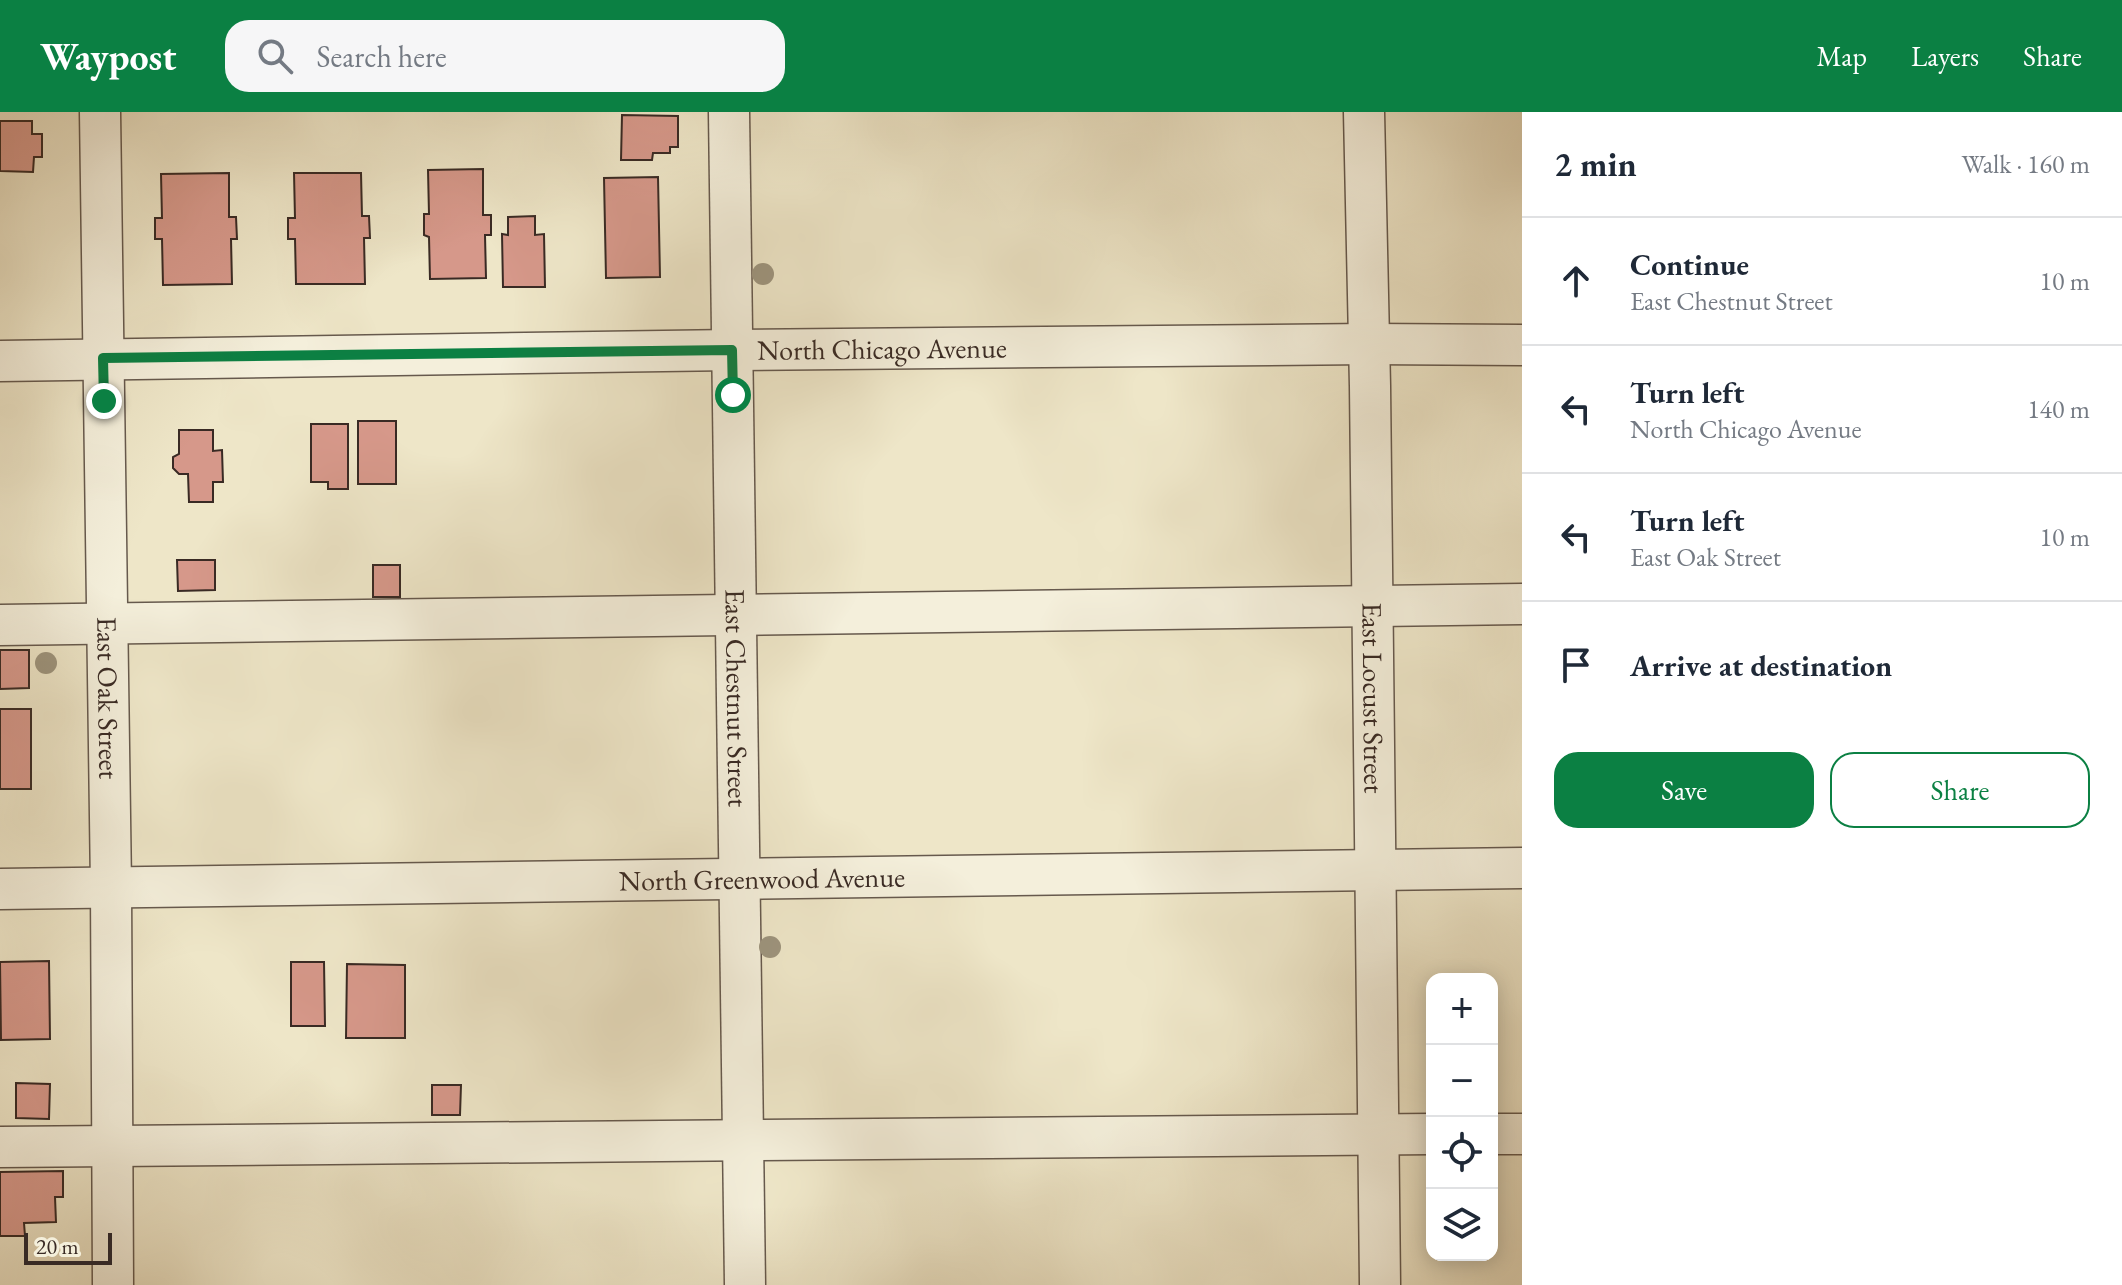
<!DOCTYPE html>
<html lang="en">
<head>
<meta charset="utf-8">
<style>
  body { margin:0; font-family:"EB Garamond",serif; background:#f6f6f7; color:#1f2937 }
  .controls { position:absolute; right:24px; bottom:24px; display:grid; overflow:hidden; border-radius:16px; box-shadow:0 4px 20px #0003 }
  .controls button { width:72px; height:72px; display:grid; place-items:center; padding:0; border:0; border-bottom:2px solid #e0e1e3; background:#fff; color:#1f2937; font:40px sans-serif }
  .scale { position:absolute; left:24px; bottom:20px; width:88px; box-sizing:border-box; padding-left:8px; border:4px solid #392a24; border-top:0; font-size:22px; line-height:28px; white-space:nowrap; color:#392a24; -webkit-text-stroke:6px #f4efdb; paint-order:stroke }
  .stop { position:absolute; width:24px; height:24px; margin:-18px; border:6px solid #0b8043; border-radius:50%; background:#fff }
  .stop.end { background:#0b8043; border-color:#fff; box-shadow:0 2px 8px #0008 }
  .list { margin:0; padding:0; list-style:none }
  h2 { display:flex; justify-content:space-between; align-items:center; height:104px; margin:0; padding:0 32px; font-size:34px }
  h2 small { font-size:26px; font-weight:400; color:#747a83 }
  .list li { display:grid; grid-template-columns:52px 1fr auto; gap:24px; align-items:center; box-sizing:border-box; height:128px; padding:0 32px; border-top:2px solid #e0e1e3 }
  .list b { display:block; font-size:30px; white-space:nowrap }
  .list p { margin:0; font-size:26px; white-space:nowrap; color:#747a83 }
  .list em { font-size:26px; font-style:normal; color:#747a83 }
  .actions { display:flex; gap:16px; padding:24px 32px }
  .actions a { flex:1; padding:18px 0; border:2px solid #0b8043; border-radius:24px; text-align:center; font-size:28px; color:#0b8043 }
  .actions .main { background:#0b8043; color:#fff }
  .icon { flex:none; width:44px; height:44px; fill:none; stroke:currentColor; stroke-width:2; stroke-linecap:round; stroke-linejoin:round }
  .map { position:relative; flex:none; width:1522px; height:1173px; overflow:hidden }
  header { display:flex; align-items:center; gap:48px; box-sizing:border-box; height:112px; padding:0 40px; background:#0b8043; color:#fff }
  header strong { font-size:38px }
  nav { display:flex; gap:44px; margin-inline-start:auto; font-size:28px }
  .search { width:560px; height:72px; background:#f6f6f7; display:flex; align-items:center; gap:20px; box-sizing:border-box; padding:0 28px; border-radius:24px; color:#747a83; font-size:30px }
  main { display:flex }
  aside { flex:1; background:#fff }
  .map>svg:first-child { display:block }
  .building { fill:#d6988a; stroke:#392a24; stroke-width:2 }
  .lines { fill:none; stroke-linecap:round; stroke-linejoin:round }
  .minor-casing { stroke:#66594d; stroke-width:43 }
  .minor { stroke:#f4efdb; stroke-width:40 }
  .tree { fill:#9d947d }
  .route { stroke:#0b8043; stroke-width:10 }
  .labels { text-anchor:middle; stroke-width:7; stroke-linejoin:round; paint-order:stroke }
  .street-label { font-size:28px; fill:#392a24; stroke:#f4efdb }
</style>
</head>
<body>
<header>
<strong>Waypost</strong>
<div class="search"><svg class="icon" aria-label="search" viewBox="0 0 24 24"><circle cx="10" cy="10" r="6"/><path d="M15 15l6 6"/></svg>Search here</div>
<nav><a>Map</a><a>Layers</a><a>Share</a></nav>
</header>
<main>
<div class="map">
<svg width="1522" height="1173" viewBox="0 0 1522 1173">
  <rect width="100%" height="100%" fill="#eee6c8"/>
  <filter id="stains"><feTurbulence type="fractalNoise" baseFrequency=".0025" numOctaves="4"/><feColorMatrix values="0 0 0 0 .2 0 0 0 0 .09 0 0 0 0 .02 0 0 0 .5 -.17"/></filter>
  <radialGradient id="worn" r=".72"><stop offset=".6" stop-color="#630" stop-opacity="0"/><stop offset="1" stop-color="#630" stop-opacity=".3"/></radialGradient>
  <path class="building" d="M622 3 678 4V35H670V41H653L652 48H621Z
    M0 9H32V22H42V45H34L33 60 0 59Z
    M483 57V103H491V123H485L486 166 430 167 429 125 424 123V102H429L428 58Z
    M229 61V105H236L237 127H231L232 172 163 173 162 127H155V106H162L161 62Z
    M294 61H361L362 104H369L370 126H364L365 172H296L295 127H288V106H295Z
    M658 65 660 165 606 166 604 66Z
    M535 104V123L544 122 545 175H503L502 122 508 123V105Z
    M358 309H396V372H358Z
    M311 312H348V377H328V370H311Z
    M179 318H213V339L222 338 223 370H213V390H189L188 362H179L173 356V345L179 342Z
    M177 448H215V478L178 479Z
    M373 453H400V485H373Z
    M0 538H29V576L0 577Z
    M0 597H31V677H0Z
    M49 849 50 927 1 928 0 850Z
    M291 850H324L325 914H291Z
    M347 852 405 853V926H346Z
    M16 971 50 972 49 1007 16 1006Z
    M432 973H461L460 1003H432Z
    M63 1059V1085H55L56 1110 24 1111 25 1124H0V1060Z"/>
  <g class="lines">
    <g class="minor-casing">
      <g id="minor">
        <path id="s1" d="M100 0 111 775 113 1173"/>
        <path id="s2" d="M729 0 745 1173"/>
        <path id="s3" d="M1364 0 1370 274 1380 1173"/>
        <path id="s4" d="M0 249 732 238 1369 232 1522 233"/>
        <path d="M0 513 1522 492"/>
        <path id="s5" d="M0 777 1522 756"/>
        <path d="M1492 1022H1522"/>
        <path d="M0 1035 1432 1022"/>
      </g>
    </g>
    <use href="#minor" class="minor"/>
  </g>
  <g class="tree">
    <circle cx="763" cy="162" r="11"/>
    <circle cx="46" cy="551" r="11"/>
    <circle cx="770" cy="835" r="11"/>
  </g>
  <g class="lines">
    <path class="route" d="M104 289 103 246 732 238 733 283"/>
  </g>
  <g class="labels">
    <g class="street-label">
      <text dy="10" stroke="none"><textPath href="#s4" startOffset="882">North Chicago Avenue</textPath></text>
      <text dy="10" stroke="none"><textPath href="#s1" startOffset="586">East Oak Street</textPath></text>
      <text dy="10" stroke="none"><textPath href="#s3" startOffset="586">East Locust Street</textPath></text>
      <text dy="10" stroke="none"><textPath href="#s2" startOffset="586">East Chestnut Street</textPath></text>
      <text dy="10" stroke="none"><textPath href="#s5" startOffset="762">North Greenwood Avenue</textPath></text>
    </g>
  </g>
  <rect width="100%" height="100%" filter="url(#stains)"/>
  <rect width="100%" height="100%" fill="url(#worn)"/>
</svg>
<div class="controls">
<button>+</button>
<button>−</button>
<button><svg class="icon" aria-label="locate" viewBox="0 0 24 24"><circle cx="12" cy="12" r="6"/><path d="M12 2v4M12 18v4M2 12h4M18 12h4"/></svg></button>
<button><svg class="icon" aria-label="layers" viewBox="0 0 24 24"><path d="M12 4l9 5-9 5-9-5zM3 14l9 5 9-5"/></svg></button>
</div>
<div class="scale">20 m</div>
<div class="stop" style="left:733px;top:283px"></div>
<div class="stop end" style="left:104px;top:289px"></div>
</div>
<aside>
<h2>2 min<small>Walk · 160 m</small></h2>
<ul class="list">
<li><svg class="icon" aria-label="ahead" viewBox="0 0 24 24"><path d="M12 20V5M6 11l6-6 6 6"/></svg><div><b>Continue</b><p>East Chestnut Street</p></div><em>10 m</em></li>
<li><svg class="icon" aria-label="left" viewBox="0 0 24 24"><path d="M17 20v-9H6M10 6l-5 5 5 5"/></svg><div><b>Turn left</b><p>North Chicago Avenue</p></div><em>140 m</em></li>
<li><svg class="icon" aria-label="left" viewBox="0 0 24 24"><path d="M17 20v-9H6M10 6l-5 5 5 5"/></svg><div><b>Turn left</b><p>East Oak Street</p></div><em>10 m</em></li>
<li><svg class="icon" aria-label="arrive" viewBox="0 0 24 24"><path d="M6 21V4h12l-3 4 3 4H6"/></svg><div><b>Arrive at destination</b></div></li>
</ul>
<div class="actions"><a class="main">Save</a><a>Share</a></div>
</aside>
</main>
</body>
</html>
